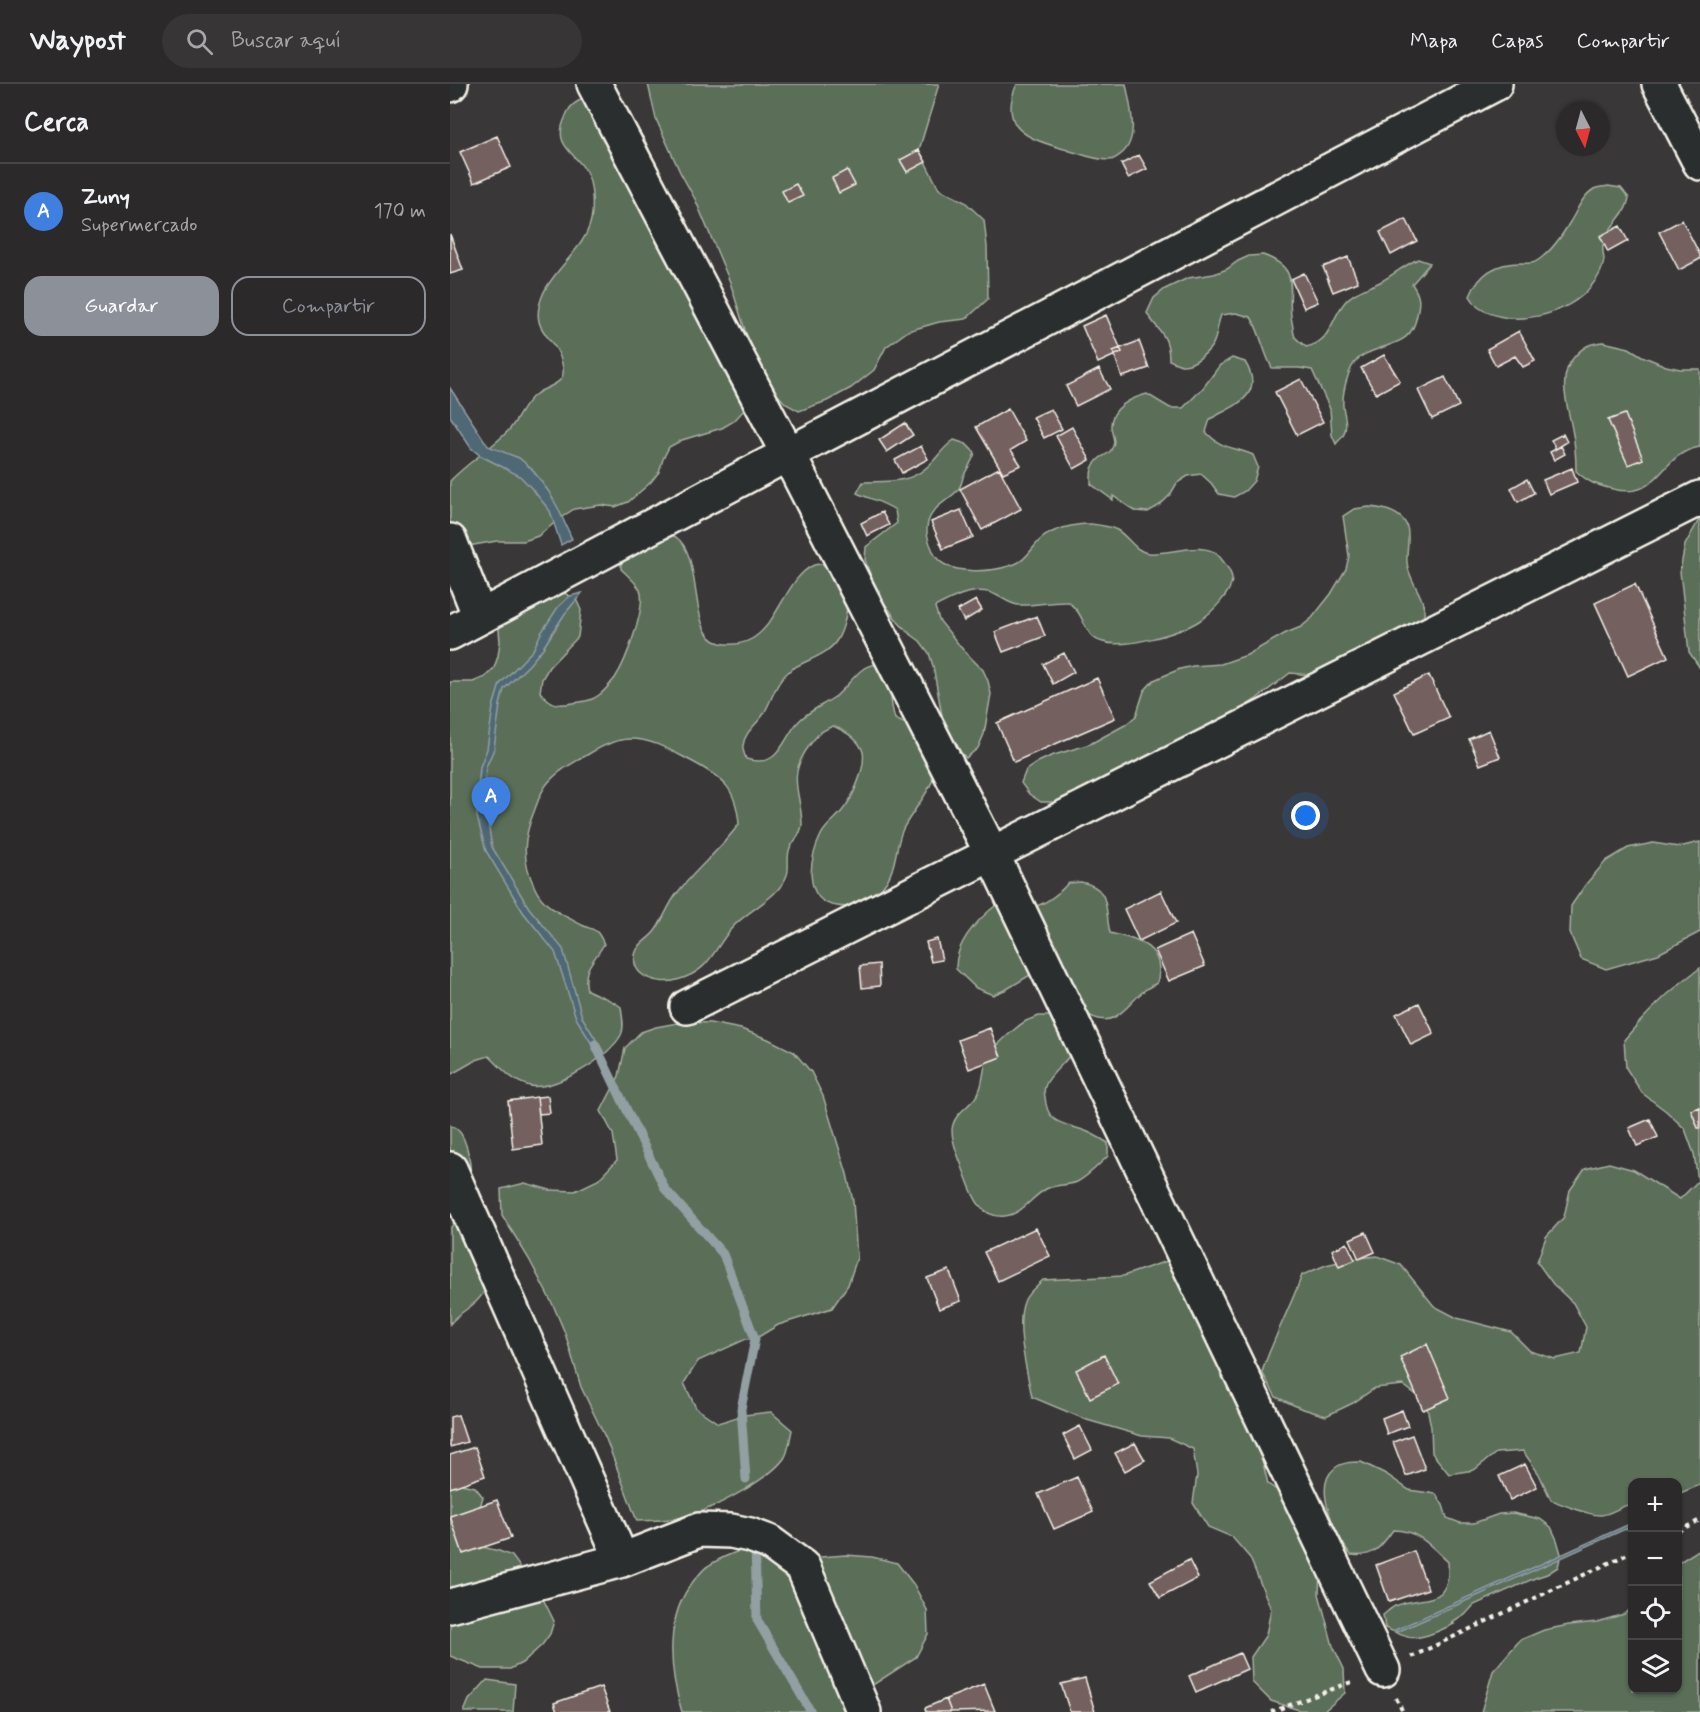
<!DOCTYPE html>
<html lang="es">
<head>
<meta charset="utf-8">
<style>
  body { margin:0; font-family:Mynerve,sans-serif; background:#373536; color:#f1f3f6 }
  .controls { position:absolute; right:18px; bottom:18px; display:grid; overflow:hidden; border-radius:12px; box-shadow:0 2px 4px #0004 }
  .controls button { width:54px; height:54px; display:grid; place-items:center; padding:0; border:0; border-bottom:2px solid #474547; background:#2b292a; color:#f1f3f6; font:30px sans-serif }
  .compass { position:absolute; left:1106px; top:18px; width:54px; height:54px; border-radius:50%; background:#2b292a; box-shadow:0 2px 4px #0004; rotate:174deg }
  .you { position:absolute; left:856px; top:732px; width:21px; height:21px; margin:-15px; border:4px solid #fff; border-radius:50%; background:#1a73e8; box-shadow:0 0 0 9px #1a73e833 }
  .badge { display:grid; place-items:center; width:39px; height:39px; border-radius:50%; background:#8c9099; color:#fff; font-size:20px; font-weight:700 }
  .pin { position:absolute; translate:-50% -50px; filter:drop-shadow(0 2px 3px #0008) }
  .pin::after { content:''; position:absolute; top:32px; width:21px; height:18px; background:inherit; clip-path:polygon(0 0,100% 0,50% 100%) }
  .list { margin:0; padding:0; list-style:none }
  h2 { display:flex; justify-content:space-between; align-items:center; height:78px; margin:0; padding:0 24px; font-size:26px }
  h2 small { font-size:20px; font-weight:400; color:#a6a6a8 }
  .list li { display:grid; grid-template-columns:39px 1fr auto; gap:18px; align-items:center; box-sizing:border-box; height:96px; padding:0 24px; border-top:2px solid #474547 }
  .list b { display:block; font-size:22px; white-space:nowrap }
  .list p { margin:0; font-size:20px; white-space:nowrap; color:#a6a6a8 }
  .list em { font-size:20px; font-style:normal; color:#a6a6a8 }
  .actions { display:flex; gap:12px; padding:18px 24px }
  .actions a { flex:1; padding:14px 0; border:2px solid #8c9099; border-radius:18px; text-align:center; font-size:21px; color:#8c9099 }
  .actions .main { background:#8c9099; color:#fff }
  .icon { flex:none; width:33px; height:33px; fill:none; stroke:currentColor; stroke-width:2; stroke-linecap:round; stroke-linejoin:round }
  .map { position:relative; flex:none; width:1250px; height:1628px; overflow:hidden }
  header { display:flex; align-items:center; gap:36px; box-sizing:border-box; height:84px; padding:0 30px; background:#2b292a; border-bottom:2px solid #474547 }
  header strong { font-size:28px }
  nav { display:flex; gap:33px; margin-inline-start:auto; font-size:21px }
  .search { width:420px; height:54px; background:#373536; display:flex; align-items:center; gap:15px; box-sizing:border-box; padding:0 21px; border-radius:33px; color:#a6a6a8; font-size:22px }
  main { display:flex }
  aside { flex:1; background:#2b292a }
  .map>svg:first-child { display:block }
  .green { fill:#5a6e59; stroke:#a7b0a0; stroke-width:1.5 }
  .water { fill:#506875; stroke:#929fa3; stroke-width:1.5 }
  .lines { fill:none; stroke-linecap:round; stroke-linejoin:round }
  .stream { stroke:#929fa3; stroke-width:9 }
  .building { fill:#746060; stroke:#f4f1e8; stroke-width:1.5 }
  .minor-casing { stroke:#f4f1e8; stroke-width:38 }
  .path { stroke:#f4f1e8; stroke-width:4; stroke-dasharray:4.5 4.5; stroke-linecap:butt }
  .minor { stroke:#2a2d2e; stroke-width:33 }
</style>
</head>
<body>
<header>
<strong>Waypost</strong>
<div class="search"><svg class="icon" aria-label="search" viewBox="0 0 24 24"><circle cx="10" cy="10" r="6"/><path d="M15 15l6 6"/></svg>Buscar aquí</div>
<nav><a>Mapa</a><a>Capas</a><a>Compartir</a></nav>
</header>
<main>
<aside>
<h2>Cerca<small></small></h2>
<ul class="list">
<li><span class="badge" style="background:#3f7fe0">A</span><div><b>Zuny</b><p>Supermercado</p></div><em>170 m</em></li>
</ul>
<div class="actions"><a class="main">Guardar</a><a>Compartir</a></div>
</aside>
<div class="map">
<svg width="1250" height="1628" viewBox="0 0 1250 1628">
  <rect width="100%" height="100%" fill="#393738"/>
  <filter id="ink" filterUnits="userSpaceOnUse"><feTurbulence type="fractalNoise" baseFrequency=".0167" numOctaves="2"/><feDisplacementMap in="SourceGraphic" scale="12" xChannelSelector="R" yChannelSelector="G"/><feConvolveMatrix kernelMatrix="1 2 1 2 8 2 1 2 1" color-interpolation-filters="sRGB"/></filter>
  <g filter="url(#ink)">
    <path class="green" d="M198 0H489L469 66 489 105 515 118 534 136 537 163 538 215 516 235 489 238 458 247 436 263 424 286 401 304 377 317 349 327 336 320 318 300 296 249 280 198 245 115 230 88 206 35Z
      M567 0H676C680 22 692 59 667 73 664 75 663 76 659 76 644 76 628 69 614 65 598 60 575 55 565 40 558 27 561 13 567 0Z
      M136 13C173 34 199 41 204 88L295 313 294 326 284 337 272 344 232 356 219 363 213 375 209 388 200 399 178 418 165 423 151 421 124 425 112 433 88 452 74 457H47L0 465V397C18 378 41 365 59 346 69 335 73 319 86 310 96 302 116 301 113 284 109 251 76 251 93 210 105 182 140 162 142 129 143 117 142 100 137 89 126 68 102 63 115 34 120 21 124 19 136 13Z
      M1158 102 1171 104 1179 114C1178 118 1177 123 1174 127 1167 138 1155 148 1153 162 1152 167 1154 172 1154 176 1153 185 1148 194 1142 201 1120 231 1060 246 1028 223 1025 220 1022 215 1020 212 1029 190 1046 179 1070 179 1081 179 1082 181 1091 174 1102 166 1113 150 1120 138 1127 127 1132 112 1144 105 1148 103 1154 103 1158 102Z
      M813 171C854 186 835 206 842 238 843 242 843 249 845 253 847 256 853 260 856 263 882 257 880 236 895 218 903 208 920 203 932 197 944 190 955 181 968 175L980 179 962 200C970 212 970 217 967 231 962 260 943 258 920 268 916 270 911 272 908 275 898 283 892 310 893 322 894 331 898 340 894 350 893 353 888 357 886 360L882 351 880 325 862 286 849 284H822C813 267 811 250 801 233L786 229 771 231C767 241 768 246 765 255 762 266 745 281 733 281 729 281 723 277 719 276 719 250 709 249 697 229L704 214 715 205 738 194 764 190 777 185 788 177 799 172Z
      M1153 258 1179 264 1192 272 1216 282 1230 285H1250V363C1209 369 1211 417 1163 405 1146 401 1139 399 1126 387 1126 373 1125 359 1122 345 1118 322 1106 292 1125 272 1133 263 1140 259 1153 258Z
      M782 274 795 278C816 312 785 321 760 335L756 348C772 366 783 362 803 371L808 383 804 397 795 407 784 413 769 410 761 399 751 390 738 392 727 399 720 411 710 421 698 428 685 427 663 412V416L641 400C641 388 640 383 650 374 654 371 659 370 661 366 667 357 662 353 661 343 660 324 681 314 697 310L720 324H733L753 304 770 281Z
      M504 356 516 360 525 369C522 378 517 385 513 393 512 398 511 402 508 406 498 417 483 422 478 438 476 447 477 452 480 460 482 464 483 469 486 473 499 491 540 488 559 482 575 478 579 468 589 457 600 445 625 440 640 440 649 441 659 442 667 446 678 452 685 468 699 469 718 471 755 456 769 472 774 478 782 487 782 495 782 509 760 530 749 537 730 549 675 565 653 558 637 554 636 540 628 528 625 524 621 521 619 518 601 517 585 522 568 521 557 520 549 510 538 508 520 504 500 515 485 523L489 536 514 567 533 586 538 597 541 610 534 650 528 664 516 674 505 662 493 637 483 582 479 569 470 557 459 549 449 539 432 516 420 490 415 476 416 463 447 439 445 426C433 418 420 415 407 409L413 398C436 397 459 400 477 383 488 374 491 365 504 356Z
      M919 423C932 424 949 427 956 440 961 451 956 466 957 478 958 497 976 512 974 531 974 536 971 541 969 545L881 593 840 589 805 616 782 631 638 710 603 718H591L579 710 571 699 576 686 588 678 601 672 640 660 675 641 686 632 694 607 704 596 730 585 743 582 771 580 797 571 836 549 851 543 862 534 881 510 896 485 899 472 893 432 904 425Z
      M1250 434V584L1239 568 1230 487 1235 461Z
      M213 449C217 450 222 451 226 453 254 472 237 551 270 559 326 571 328 497 364 481 368 480 374 480 378 480L399 507C397 523 396 541 387 556 378 571 356 576 342 585 325 597 323 615 313 631 306 641 294 649 293 662 292 665 295 671 296 675 332 686 332 652 351 635 361 626 375 620 386 612 396 604 404 591 413 585 416 582 422 581 426 580 444 590 442 593 441 611 441 620 443 628 445 635L458 641 471 642C474 652 484 676 485 685 486 701 460 730 453 745 445 762 447 781 437 797 432 804 425 812 418 817 409 822 398 824 387 822 352 817 359 774 371 751 376 741 385 736 392 727 402 716 416 684 413 668 409 655 395 647 383 642 369 648 368 650 359 662 336 694 351 707 352 740 352 750 344 756 340 764 336 772 340 783 337 791 328 815 297 826 281 845 262 868 260 887 227 896 210 901 181 894 185 871 187 860 198 856 205 847 214 835 218 820 228 808 247 784 271 765 289 740 286 704 274 695 243 678 223 668 204 655 180 655 165 655 150 663 137 671 123 679 107 687 97 700 91 707 88 717 85 725 73 754 71 775 85 804 94 824 115 832 134 842 138 844 144 845 147 848 150 851 152 856 154 860 144 878 132 883 137 906 149 912 161 915 171 923 172 932 175 943 171 951 160 973 105 1007 80 1002 62 998 52 984 39 972L26 976 0 991V598H23L35 593 44 584 48 572 50 558 49 545 54 533 101 508 114 509 126 515 131 526 128 553 99 583 92 595 90 608C102 621 106 622 123 619 133 617 140 618 149 611 155 607 160 600 165 594 175 579 197 523 190 506 186 498 177 491 171 485V473Z
      M1250 758V848L1208 870 1156 885 1131 875 1120 849 1121 822 1136 800 1156 777 1178 764 1203 759 1229 763Z
      M631 798C662 804 654 824 660 849 689 856 717 863 707 899 703 901 699 903 695 906 684 914 676 928 663 934 639 944 610 906 595 892L580 891 557 905 543 911 526 904 506 885C505 858 529 834 550 818 557 820 566 824 573 824 590 825 608 811 618 799Z
      M1250 884V1401L1228 1410V1398H1182V1420C1172 1421 1160 1431 1151 1431 1140 1432 1112 1420 1101 1416L1089 1390 1073 1367 1046 1369 1024 1386 999 1390 982 1369 981 1343 976 1318 953 1301 925 1304 903 1319 876 1332 850 1324 826 1313 812 1288C823 1255 840 1224 852 1191L876 1181 901 1175 927 1172 951 1181 984 1222 1007 1234 1061 1248 1080 1267 1105 1275 1131 1269 1136 1243 1123 1219 1103 1200 1087 1178 1096 1153 1114 1133 1120 1106 1135 1085 1159 1079 1184 1086 1230 1115 1248 1097 1244 1070 1235 1045 1216 1027 1192 1009 1176 984 1174 956C1197 928 1221 905 1250 884Z
      M589 932H601L613 937 620 971C613 981 601 989 596 1000 594 1004 594 1009 595 1013 597 1040 612 1039 633 1046 642 1049 650 1054 658 1059V1072C649 1080 639 1092 627 1098 617 1102 605 1100 596 1105 581 1113 573 1130 555 1132 527 1135 521 1105 513 1085 509 1073 502 1061 502 1046 503 1031 516 1025 525 1014 534 1003 532 988 537 975 540 966 567 942 576 937 580 935 584 934 589 932Z
      M233 938 260 939 291 945 318 955 344 968 361 988 373 1012 397 1090 403 1117 407 1174 398 1201 382 1224 328 1241 305 1255H296L248 1277 234 1299 246 1324 268 1339 294 1331 321 1328 342 1346C340 1354 339 1366 335 1373 322 1394 266 1423 242 1431 224 1437 205 1436 187 1437L156 1355 131 1303 115 1249 104 1223 79 1175 52 1131 51 1105 75 1099 100 1106 125 1107 148 1096 167 1076 163 1050 151 1027 169 992 175 964 191 948 206 943Z
      M0 1041C3 1043 6 1044 8 1046 17 1055 24 1087 18 1098 15 1106 6 1114 0 1121Z
      M9 1131 38 1199C29 1223 15 1222 0 1240V1145Z
      M720 1176 814 1350 812 1375 818 1400 861 1429 870 1484 869 1510 883 1562 894 1585 895 1609 874 1627 849 1626 821 1617 802 1598 801 1573 816 1551 821 1525 800 1474 782 1453 758 1443 743 1419 747 1391 743 1365 719 1354 692 1352 637 1336 582 1313C577 1287 565 1242 574 1218 576 1210 587 1202 593 1196L673 1192Z
      M911 1378 936 1390 959 1406 986 1410 993 1421 997 1434 1010 1439H1024L1049 1430 1063 1429 1090 1435 1101 1443 1107 1456 1111 1470 1108 1483 1097 1490 1085 1494 1024 1521 1015 1531 1002 1539 1004 1540C990 1546 973 1556 958 1553 950 1551 943 1547 935 1544L933 1531C937 1528 941 1524 945 1522 974 1510 1001 1525 998 1478 981 1462 968 1446 943 1446 931 1463 923 1474 901 1471 887 1454 862 1403 884 1385 891 1378 902 1378 911 1378Z
      M11 1400 25 1403 33 1413 29 1426 24 1461 49 1467 62 1472 92 1513 104 1537 100 1550 92 1561 72 1579 60 1585H33L0 1572V1401Z
      M305 1461 345 1473H370L396 1471 422 1473 447 1479 464 1501 477 1526 478 1550 466 1573 418 1604 410 1628H232C219 1585 214 1532 245 1495 249 1491 253 1485 258 1482 272 1472 289 1467 305 1461Z
      M1250 1465V1628H1031L1043 1587 1070 1556 1094 1546 1119 1541 1147 1538 1174 1530 1182 1523V1606H1228V1479Z
      M37 1596 65 1600 63 1628H14L19 1616Z"/>
    <path class="water" d="M0 304 38 362 69 374 82 385 99 408 108 424 122 455 111 461 100 427 83 406 70 392 31 372 21 364 0 332Z
      M132 509 114 531 93 564 79 581 54 605 50 621 44 665 36 683 34 715 42 763 79 824 113 865 132 933 153 967 148 970 126 934 105 868 73 828 36 767 27 733V720L30 683 37 665 43 623 50 600 83 566 91 549 108 523 120 512Z
      M1182 1439V1442L947 1548 945 1546Z"/>
    <g class="lines">
      <path class="stream" d="M145 960 215 1105 273 1170 305 1255 291 1325 296 1395
        M305 1461 307 1536 361 1628"/>
    </g>
    <path class="building" d="M47 52 61 83 24 99 10 68Z
      M469 66 476 78 457 88 450 76Z
      M689 71 697 85 678 94 671 80Z
      M397 86 405 101 389 109 382 94Z
      M346 100 353 112 338 119 332 107Z
      M956 135 967 157 941 171 930 148Z
      M1232 136 1250 171V175L1229 186 1209 148Z
      M1170 142 1178 157 1158 168 1150 152Z
      M0 150 13 186 0 190Z
      M898 173 908 198 883 208 873 183Z
      M854 189 868 218 854 224 841 195Z
      M656 231 672 268 648 279 632 242Z
      M1069 247 1085 277 1073 283 1065 272 1046 282 1037 265Z
      M689 257 699 284 672 293 663 267Z
      M934 271 950 297 926 310 911 284Z
      M649 285 660 305 626 322 616 302Z
      M995 293 1009 322 982 335 968 306Z
      M851 295 873 338 847 351 825 308Z
      M558 325 576 357 561 366 571 381 553 389 526 343Z
      M601 325 612 345 594 354 583 333Z
      M1175 330 1193 375 1178 381 1158 336Z
      M455 339 463 351 437 368 429 356Z
      M622 343 640 376 624 385 606 352Z
      M1113 350 1117 358 1106 365 1101 356Z
      M471 362 478 375 452 389 445 376Z
      M1111 362 1115 370 1104 376 1100 368Z
      M549 384 571 425 532 446 510 405Z
      M1122 384 1127 398 1099 410 1093 396Z
      M1077 395 1084 409 1068 418 1061 404Z
      M511 426 523 453 493 465 481 438Z
      M432 428 439 441 417 452 411 439Z
      M1185 500 1218 573 1178 592 1145 519Z
      M526 516 532 526 514 537 508 526Z
      M587 532 595 552 553 568 545 548Z
      M614 569 624 588 603 600 593 580Z
      M979 591 999 634 964 650 944 608Z
      M647 594 665 634 564 678 547 639Z
      M1039 646 1050 673 1030 681 1019 655Z
      M711 807 726 839 689 857 674 825Z
      M741 850 755 882 719 897 705 866Z
      M487 855 492 876 481 878 476 858Z
      M429 880 430 902 412 904 410 882Z
      M969 919 984 950 961 961 946 930Z
      M540 944 551 973 519 985 508 956Z
      M98 1012 100 1029 89 1030 87 1013Z
      M87 1013 92 1061 63 1065 58 1017Z
      M1250 1023V1044H1248L1241 1026Z
      M1200 1035 1208 1053 1187 1062 1179 1044Z
      M586 1144 600 1172 548 1197 534 1168Z
      M916 1148 925 1168 909 1175 900 1155Z
      M897 1159 905 1176 889 1183 882 1166Z
      M499 1186 511 1217 489 1225 477 1194Z
      M977 1260 1000 1314 973 1326 950 1273Z
      M654 1271 668 1300 640 1314 626 1286Z
      M952 1326 958 1342 937 1350 932 1334Z
      M8 1331 17 1358 0 1363V1333Z
      M630 1342 642 1366 625 1375 613 1351Z
      M962 1351 975 1385 956 1392 943 1358Z
      M685 1359 695 1376 675 1387 665 1369Z
      M25 1363 35 1392 0 1404V1371Z
      M1075 1380 1087 1403 1060 1416 1049 1392Z
      M627 1393 643 1428 604 1445 588 1410Z
      M47 1416 61 1454 13 1470 0 1432Z
      M964 1467 978 1505 939 1518 926 1481Z
      M739 1476 748 1494 710 1514 700 1497Z
      M790 1569 797 1585 746 1608 739 1592Z
      M635 1594 645 1628H620L611 1600Z
      M534 1600 545 1627 501 1628 496 1615Z
      M151 1603 160 1628H107L104 1619Z
      M496 1615 501 1628H476L475 1624Z"/>
    <g class="lines">
      <g class="minor-casing">
        <path id="minor" d="M144 0 338 370 542 770 933 1586
          M1209 0 1250 79
          M0 1 1 0
          M0 457 30 533
          M0 549 338 370 1045 0
          M237 923 1250 414
          M0 1085 172 1476
          M0 1522 172 1476 249 1446 281 1447 300 1451 319 1458 353 1483 414 1628"/>
      </g>
      <path class="path" d="M1228 1447 1250 1436
        M961 1573 1182 1468
        M946 1614 953 1628
        M821 1628 904 1597"/>
      <use href="#minor" class="minor"/>
    </g>
  </g>
</svg>
<div class="controls">
<button>+</button>
<button>−</button>
<button><svg class="icon" aria-label="locate" viewBox="0 0 24 24"><circle cx="12" cy="12" r="6"/><path d="M12 2v4M12 18v4M2 12h4M18 12h4"/></svg></button>
<button><svg class="icon" aria-label="layers" viewBox="0 0 24 24"><path d="M12 4l9 5-9 5-9-5zM3 14l9 5 9-5"/></svg></button>
</div>
<svg class="compass" viewBox="-18 -18 36 36"><path d="M0-13l5 13h-10z" fill="#e53935"/><path d="M0 13l5-13h-10z" fill="#a6a6a8"/></svg>
<div class="you"></div>
<div class="pin badge" style="left:41px;top:743px;background:#3f7fe0">A</div>
</div>
</main>
</body>
</html>
